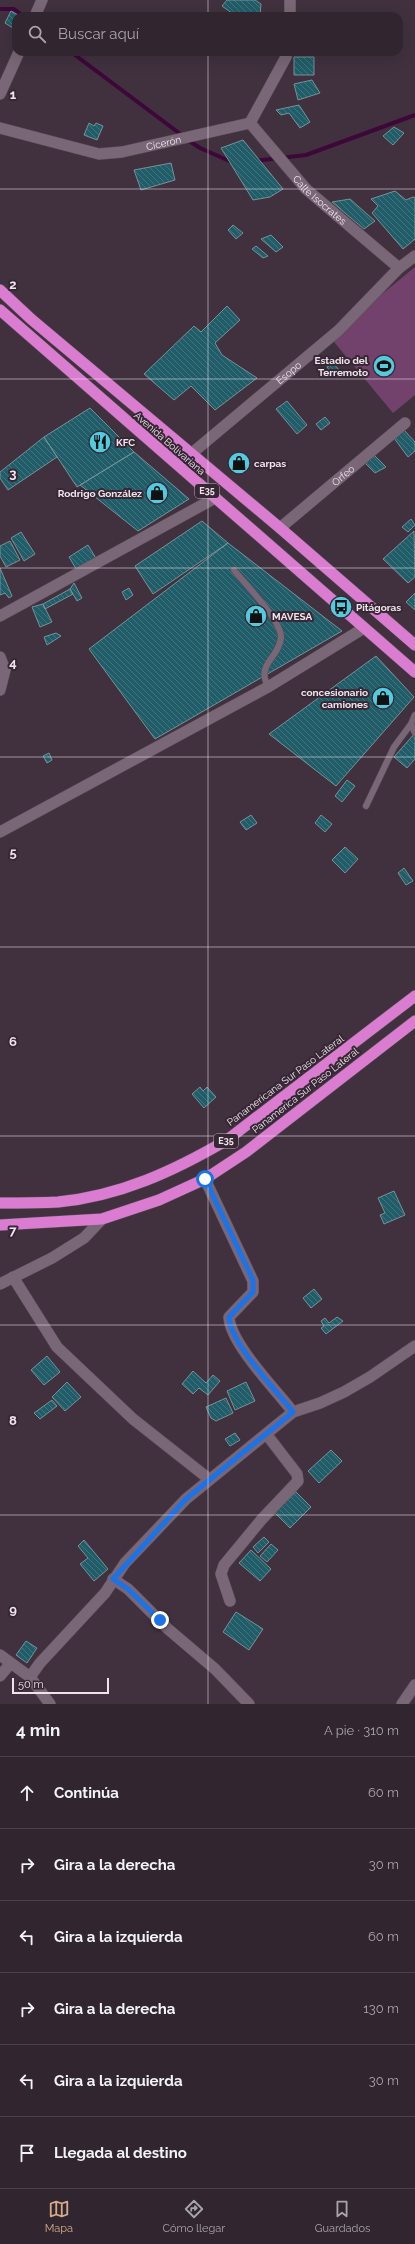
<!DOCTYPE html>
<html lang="es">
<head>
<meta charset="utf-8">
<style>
  body { margin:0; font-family:Raleway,sans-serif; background:#3d313b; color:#f1f3f6 }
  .scale { position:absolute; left:12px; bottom:10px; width:97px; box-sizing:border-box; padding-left:4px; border:2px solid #efe4ed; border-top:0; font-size:11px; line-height:14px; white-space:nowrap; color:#efe4ed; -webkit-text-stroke:3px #372735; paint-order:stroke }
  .stop { position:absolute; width:12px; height:12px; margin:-9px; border:3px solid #1a73e8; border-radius:50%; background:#fff }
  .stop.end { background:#1a73e8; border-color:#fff; box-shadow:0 1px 4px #0008 }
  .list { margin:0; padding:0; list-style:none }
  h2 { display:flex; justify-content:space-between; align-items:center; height:52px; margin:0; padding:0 16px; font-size:17px }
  h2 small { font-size:13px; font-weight:400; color:#a8a5aa }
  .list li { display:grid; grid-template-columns:26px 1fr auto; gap:12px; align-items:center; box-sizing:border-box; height:72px; padding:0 16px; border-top:1px solid #4c424b }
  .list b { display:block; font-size:15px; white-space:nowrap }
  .list em { font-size:13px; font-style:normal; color:#a8a5aa }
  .icon { flex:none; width:22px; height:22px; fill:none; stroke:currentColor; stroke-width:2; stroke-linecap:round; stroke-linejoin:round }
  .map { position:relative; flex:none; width:415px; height:1704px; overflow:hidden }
  .search { position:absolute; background:#31252f; box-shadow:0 4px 16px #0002; left:12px; right:12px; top:12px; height:44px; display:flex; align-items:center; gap:10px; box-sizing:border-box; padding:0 14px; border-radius:12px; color:#a8a5aa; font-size:15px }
  .sheet { height:484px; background:#31252f }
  nav { display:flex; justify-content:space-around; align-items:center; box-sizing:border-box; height:56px; border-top:1px solid #4c424b; background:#31252f; font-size:11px; color:#a8a5aa }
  nav a { display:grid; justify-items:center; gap:2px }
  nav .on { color:#d6ab8b }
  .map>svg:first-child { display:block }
  .green { fill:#72426c }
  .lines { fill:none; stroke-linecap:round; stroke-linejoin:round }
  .stream { stroke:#3e073a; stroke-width:4 }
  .building { fill:url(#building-back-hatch); stroke:#749297 }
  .service-casing { stroke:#5c4d5a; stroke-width:7 }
  .minor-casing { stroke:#5c4d5a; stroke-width:12 }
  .trunk-casing { stroke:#5c4d5a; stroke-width:12 }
  .service { stroke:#796676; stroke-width:6 }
  .minor { stroke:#796676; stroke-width:11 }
  .trunk { stroke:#da7dd0; stroke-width:11 }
  .route { stroke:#1a73e8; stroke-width:5 }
  .grid { fill:none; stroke:#efe4ed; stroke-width:1; stroke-opacity:0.55 }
  .labels { text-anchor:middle; stroke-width:4; stroke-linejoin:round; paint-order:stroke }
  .shield { fill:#372735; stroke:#b8abb6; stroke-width:1 }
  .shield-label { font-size:9px; font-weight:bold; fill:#efe4ed }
  .street-label { font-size:10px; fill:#efe4ed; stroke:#372735 }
  .poi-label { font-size:10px; font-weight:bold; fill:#efe4ed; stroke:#372735; text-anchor:start }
  .grid-label { font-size:13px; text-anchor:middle; font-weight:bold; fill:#efe4ed; stroke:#372735; stroke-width:4; stroke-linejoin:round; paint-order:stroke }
</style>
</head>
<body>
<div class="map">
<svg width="415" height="1704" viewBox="0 0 415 1704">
  <defs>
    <pattern id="building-back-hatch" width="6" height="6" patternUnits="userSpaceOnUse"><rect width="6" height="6" fill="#215d68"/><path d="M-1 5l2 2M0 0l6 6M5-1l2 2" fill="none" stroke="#42747e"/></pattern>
  </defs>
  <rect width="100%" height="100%" fill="#41313f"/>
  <path class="green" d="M415 267V395L393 413 330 337Z"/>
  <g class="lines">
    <path class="stream" d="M0 9H14L23 16
      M71 52 183 136
      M188 140 200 148 234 163
      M254 161 306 155 415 115"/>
  </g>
  <path class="building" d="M227 0H255L261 4 260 16H236L222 6Z
    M11 11 20 16H16V22L13 28 5 23Z
    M294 57H314V75H294Z
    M312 80 320 93 298 100 294 84Z
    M299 105 310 122 300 128 289 113 281 115 276 110Z
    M89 123 94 126 96 123 103 126 97 140 84 135Z
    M394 127 404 133 393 145 383 136Z
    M243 140 283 189 270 197 253 200 221 148Z
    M171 163 175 180 141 190 134 170Z
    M395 191 406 200 413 197 415 198V239L403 249 372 213 378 206 371 199Z
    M350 199 375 221 364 229 332 202Z
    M233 225 243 233 236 239 228 230Z
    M271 235 283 247 276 252 261 239Z
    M256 246 268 256 263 258 252 249Z
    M227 306 240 320 215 343 222 355 257 378 215 410 191 386 174 400 144 374 194 326 201 332Z
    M333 363 339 370 333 375 327 367Z
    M287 401 307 425 297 434 276 409Z
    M90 408 134 452 77 487 44 437Z
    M325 417 330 423 321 430 316 424Z
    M404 430 415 442V451L408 457 394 438Z
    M44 437 57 457 8 490 0 478V472Z
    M134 452 189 499 138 531 80 485Z
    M373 454 386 467 375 473 364 462Z
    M411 519 415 525 408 532 402 527Z
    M202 521 228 543 153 594 135 566Z
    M414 531 415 577 408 583 383 559Z
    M21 532 35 554 24 561 11 538Z
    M10 541 20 560 6 567 0 556V546Z
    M228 543 342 631 155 739 89 649Z
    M88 545 97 560 78 572 69 557Z
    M0 568 12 596 9 598 5 593 0 595Z
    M74 583 82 598 77 601 70 589Z
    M129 588 133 595 126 600 122 592Z
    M70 589 73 594 45 609 43 604Z
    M415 593V610L406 602Z
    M43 604 52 622 40 627 32 607Z
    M56 633 61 636 47 645 44 637Z
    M376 656 414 697 336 786 269 734Z
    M415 733V759L407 768 394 757Z
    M49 753 52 760 47 763 43 756Z
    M347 780 355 786 342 802 335 796Z
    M251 815 257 823 246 830 240 822Z
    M321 815 332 824 325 832 315 823Z
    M345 847 358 859 345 873 332 860Z
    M404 868 413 881 406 885 398 873Z
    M200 1087 203 1091 207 1087 216 1097 204 1108 192 1094Z
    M394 1191 405 1215 384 1224 380 1215 385 1213 378 1198Z
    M314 1289 322 1299 311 1308 303 1298Z
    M337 1317 343 1321 326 1334 321 1328 324 1326 321 1321 325 1318 329 1323Z
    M47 1356 60 1372 44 1385 31 1370Z
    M193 1371 206 1383 213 1375 220 1381 208 1395 199 1388 193 1394 182 1384Z
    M67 1382 81 1397 65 1411 52 1397Z
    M246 1382 255 1401 235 1410 227 1391Z
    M226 1398 233 1413 216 1421 211 1418 206 1407Z
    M52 1400 57 1406 40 1419 34 1413Z
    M235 1433 240 1440 230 1446 225 1439Z
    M331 1450 342 1461 319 1483 308 1471Z
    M296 1492 311 1507 290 1528 275 1513Z
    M264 1537 269 1542 258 1553 253 1547Z
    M84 1540 108 1569 94 1581 80 1564 88 1558 78 1546Z
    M271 1544 278 1550 267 1562 260 1556Z
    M251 1550 271 1569 260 1581 239 1563Z
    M236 1612 263 1629 249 1650 223 1632Z
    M26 1641 37 1648 27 1663 16 1655Z"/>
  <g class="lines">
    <g class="service-casing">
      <path id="service" d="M234 570C245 584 282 621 281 638 278 660 256 663 268 687
        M415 733 411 724 415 715
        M366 806 394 747 411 724"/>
    </g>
    <g class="minor-casing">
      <g id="minor">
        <path d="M35 16 42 0"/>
        <path d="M290 16V0"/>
        <path d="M0 94 19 52"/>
        <path id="s1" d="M250 123 306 189 399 268"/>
        <path id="s2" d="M0 128 99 154 122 152 250 123 286 57 287 52"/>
        <path id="s3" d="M191 454 339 330 399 268 415 256"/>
        <path id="s4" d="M280 528 405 423"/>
        <path d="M0 616 215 498"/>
        <path d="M0 657 5 670 0 690"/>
        <path d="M0 832 268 687 364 628"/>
        <path d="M205 1179 253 1281V1292L229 1317C230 1343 276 1390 293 1412"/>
        <path d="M13 1277 57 1347 133 1419 209 1479"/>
        <path d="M0 1284 52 1258 84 1238 102 1219"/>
        <path d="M113 1579 128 1589 168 1629 215 1669 249 1704"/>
        <path d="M230 1601 221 1574 224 1565 262 1519 298 1481 297 1474 267 1435"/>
        <path d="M0 1655 30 1677 50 1704"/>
        <path d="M0 1676 10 1664"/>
        <path d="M30 1677 40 1663 105 1593 125 1563 186 1499 293 1412 320 1403 344 1392 370 1377 415 1346"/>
        <path d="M402 1704 415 1685"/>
      </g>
    </g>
    <g class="trunk-casing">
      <path id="trunk" d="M0 290 31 319 280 528 415 645
        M0 310 415 672
        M0 1203C19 1203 39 1203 58 1202 120 1196 174 1171 227 1140L415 996
        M0 1225 102 1219 159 1200 205 1179 246 1152 415 1021"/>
    </g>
    <use href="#service" class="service"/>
    <use href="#minor" class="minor"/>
    <use href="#trunk" class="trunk"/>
  </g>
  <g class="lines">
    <path class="route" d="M160 1620 128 1589 113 1579 186 1499 293 1412C276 1390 230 1343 229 1317L253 1292V1280L205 1179"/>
  </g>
  <path class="grid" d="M208 0V16M208 52V1704M0 189H415M0 379H415M0 568H415M0 757H415M0 947H415M0 1136H415M0 1325H415M0 1515H415"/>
  <defs>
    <g id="stadium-disc" transform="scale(1.15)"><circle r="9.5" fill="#54cade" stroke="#372735"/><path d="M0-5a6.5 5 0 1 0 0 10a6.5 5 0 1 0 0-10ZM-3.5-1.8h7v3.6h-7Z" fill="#111"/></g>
    <g id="restaurant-disc" transform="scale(1.15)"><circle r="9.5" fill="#54cade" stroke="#372735"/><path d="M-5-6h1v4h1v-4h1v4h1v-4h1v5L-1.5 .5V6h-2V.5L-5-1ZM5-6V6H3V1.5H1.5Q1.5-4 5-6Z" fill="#111"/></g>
    <g id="shop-disc" transform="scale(1.15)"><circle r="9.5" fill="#54cade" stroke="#372735"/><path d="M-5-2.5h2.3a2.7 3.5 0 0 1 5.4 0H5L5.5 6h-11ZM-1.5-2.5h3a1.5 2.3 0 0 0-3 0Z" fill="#111"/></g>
    <g id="bus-disc" transform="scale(1.15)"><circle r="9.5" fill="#54cade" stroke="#372735"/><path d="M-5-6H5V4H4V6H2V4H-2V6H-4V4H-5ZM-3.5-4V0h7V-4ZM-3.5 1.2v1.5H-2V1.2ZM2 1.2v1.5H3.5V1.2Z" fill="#111"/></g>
  </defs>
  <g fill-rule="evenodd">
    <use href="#stadium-disc" x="384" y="366"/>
    <use href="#restaurant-disc" x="100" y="442"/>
    <use href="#shop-disc" x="239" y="463"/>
    <use href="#shop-disc" x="157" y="493"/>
    <use href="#bus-disc" x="341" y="607"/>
    <use href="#shop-disc" x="256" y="616"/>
    <use href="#shop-disc" x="383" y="698"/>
  </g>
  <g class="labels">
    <g class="shield">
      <rect x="195" y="484" width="24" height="14" rx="3"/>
      <rect x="214" y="1134" width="24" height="14" rx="3"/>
    </g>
    <g class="shield-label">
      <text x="207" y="494">E35</text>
      <text x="226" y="1144">E35</text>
    </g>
    <g class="street-label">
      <text dy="4" stroke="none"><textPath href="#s2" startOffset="168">Cicerón</textPath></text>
      <text dy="4" stroke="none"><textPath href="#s1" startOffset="104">Calle Isocrates</textPath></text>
      <text dy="4" stroke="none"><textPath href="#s3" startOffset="127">Esopo</textPath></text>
      <text transform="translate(170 443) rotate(41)" y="4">Avenida Bolivariana</text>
      <text dy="4" stroke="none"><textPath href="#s4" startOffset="82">Orfeo</textPath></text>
      <text transform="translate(285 1080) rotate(-37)" y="4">Panamericana Sur Paso Lateral</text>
      <text transform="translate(305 1090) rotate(-38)" y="4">Panamerica Sur Paso Lateral</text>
    </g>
    <g class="poi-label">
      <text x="368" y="364" text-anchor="end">Estadio del<tspan x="368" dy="12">Terremoto</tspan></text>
      <text x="116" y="446">KFC</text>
      <text x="254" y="467">carpas</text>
      <text x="142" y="497" text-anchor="end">Rodrigo González</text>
      <text x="356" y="611">Pitágoras</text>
      <text x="272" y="620">MAVESA</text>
      <text x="368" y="696" text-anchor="end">concesionario<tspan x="368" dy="12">camiones</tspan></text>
    </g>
  </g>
  <g class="grid-label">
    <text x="13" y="99">1</text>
    <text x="13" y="289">2</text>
    <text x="13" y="478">3</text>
    <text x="13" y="667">4</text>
    <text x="13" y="857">5</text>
    <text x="13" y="1046">6</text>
    <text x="13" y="1235">7</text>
    <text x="13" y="1425">8</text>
    <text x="13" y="1614">9</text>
  </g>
</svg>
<div class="scale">50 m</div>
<div class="stop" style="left:205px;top:1179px"></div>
<div class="stop end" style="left:160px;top:1620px"></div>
<div class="search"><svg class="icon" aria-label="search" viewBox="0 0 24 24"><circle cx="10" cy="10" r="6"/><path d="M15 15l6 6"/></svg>Buscar aquí</div>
</div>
<section class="sheet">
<h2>4 min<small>A pie · 310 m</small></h2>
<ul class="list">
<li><svg class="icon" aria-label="ahead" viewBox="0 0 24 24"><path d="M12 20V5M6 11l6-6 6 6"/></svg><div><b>Continúa</b></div><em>60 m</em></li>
<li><svg class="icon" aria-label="right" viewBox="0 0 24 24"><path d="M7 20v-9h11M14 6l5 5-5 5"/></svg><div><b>Gira a la derecha</b></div><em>30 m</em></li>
<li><svg class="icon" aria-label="left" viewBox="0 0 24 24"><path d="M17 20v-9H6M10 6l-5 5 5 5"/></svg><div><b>Gira a la izquierda</b></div><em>60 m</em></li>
<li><svg class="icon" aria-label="right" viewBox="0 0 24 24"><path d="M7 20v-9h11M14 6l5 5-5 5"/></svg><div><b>Gira a la derecha</b></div><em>130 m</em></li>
<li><svg class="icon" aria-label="left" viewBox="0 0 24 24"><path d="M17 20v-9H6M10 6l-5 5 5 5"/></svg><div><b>Gira a la izquierda</b></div><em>30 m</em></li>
<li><svg class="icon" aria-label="arrive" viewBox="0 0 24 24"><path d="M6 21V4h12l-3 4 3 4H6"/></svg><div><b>Llegada al destino</b></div></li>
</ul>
</section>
<nav>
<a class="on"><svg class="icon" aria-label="map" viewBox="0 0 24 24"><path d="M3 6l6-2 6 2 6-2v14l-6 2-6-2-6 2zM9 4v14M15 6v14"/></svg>Mapa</a>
<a><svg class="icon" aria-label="directions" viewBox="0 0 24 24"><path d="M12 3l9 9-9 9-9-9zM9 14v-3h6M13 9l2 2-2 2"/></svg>Cómo llegar</a>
<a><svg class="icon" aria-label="saved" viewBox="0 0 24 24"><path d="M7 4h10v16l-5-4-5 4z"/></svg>Guardados</a>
</nav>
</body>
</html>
